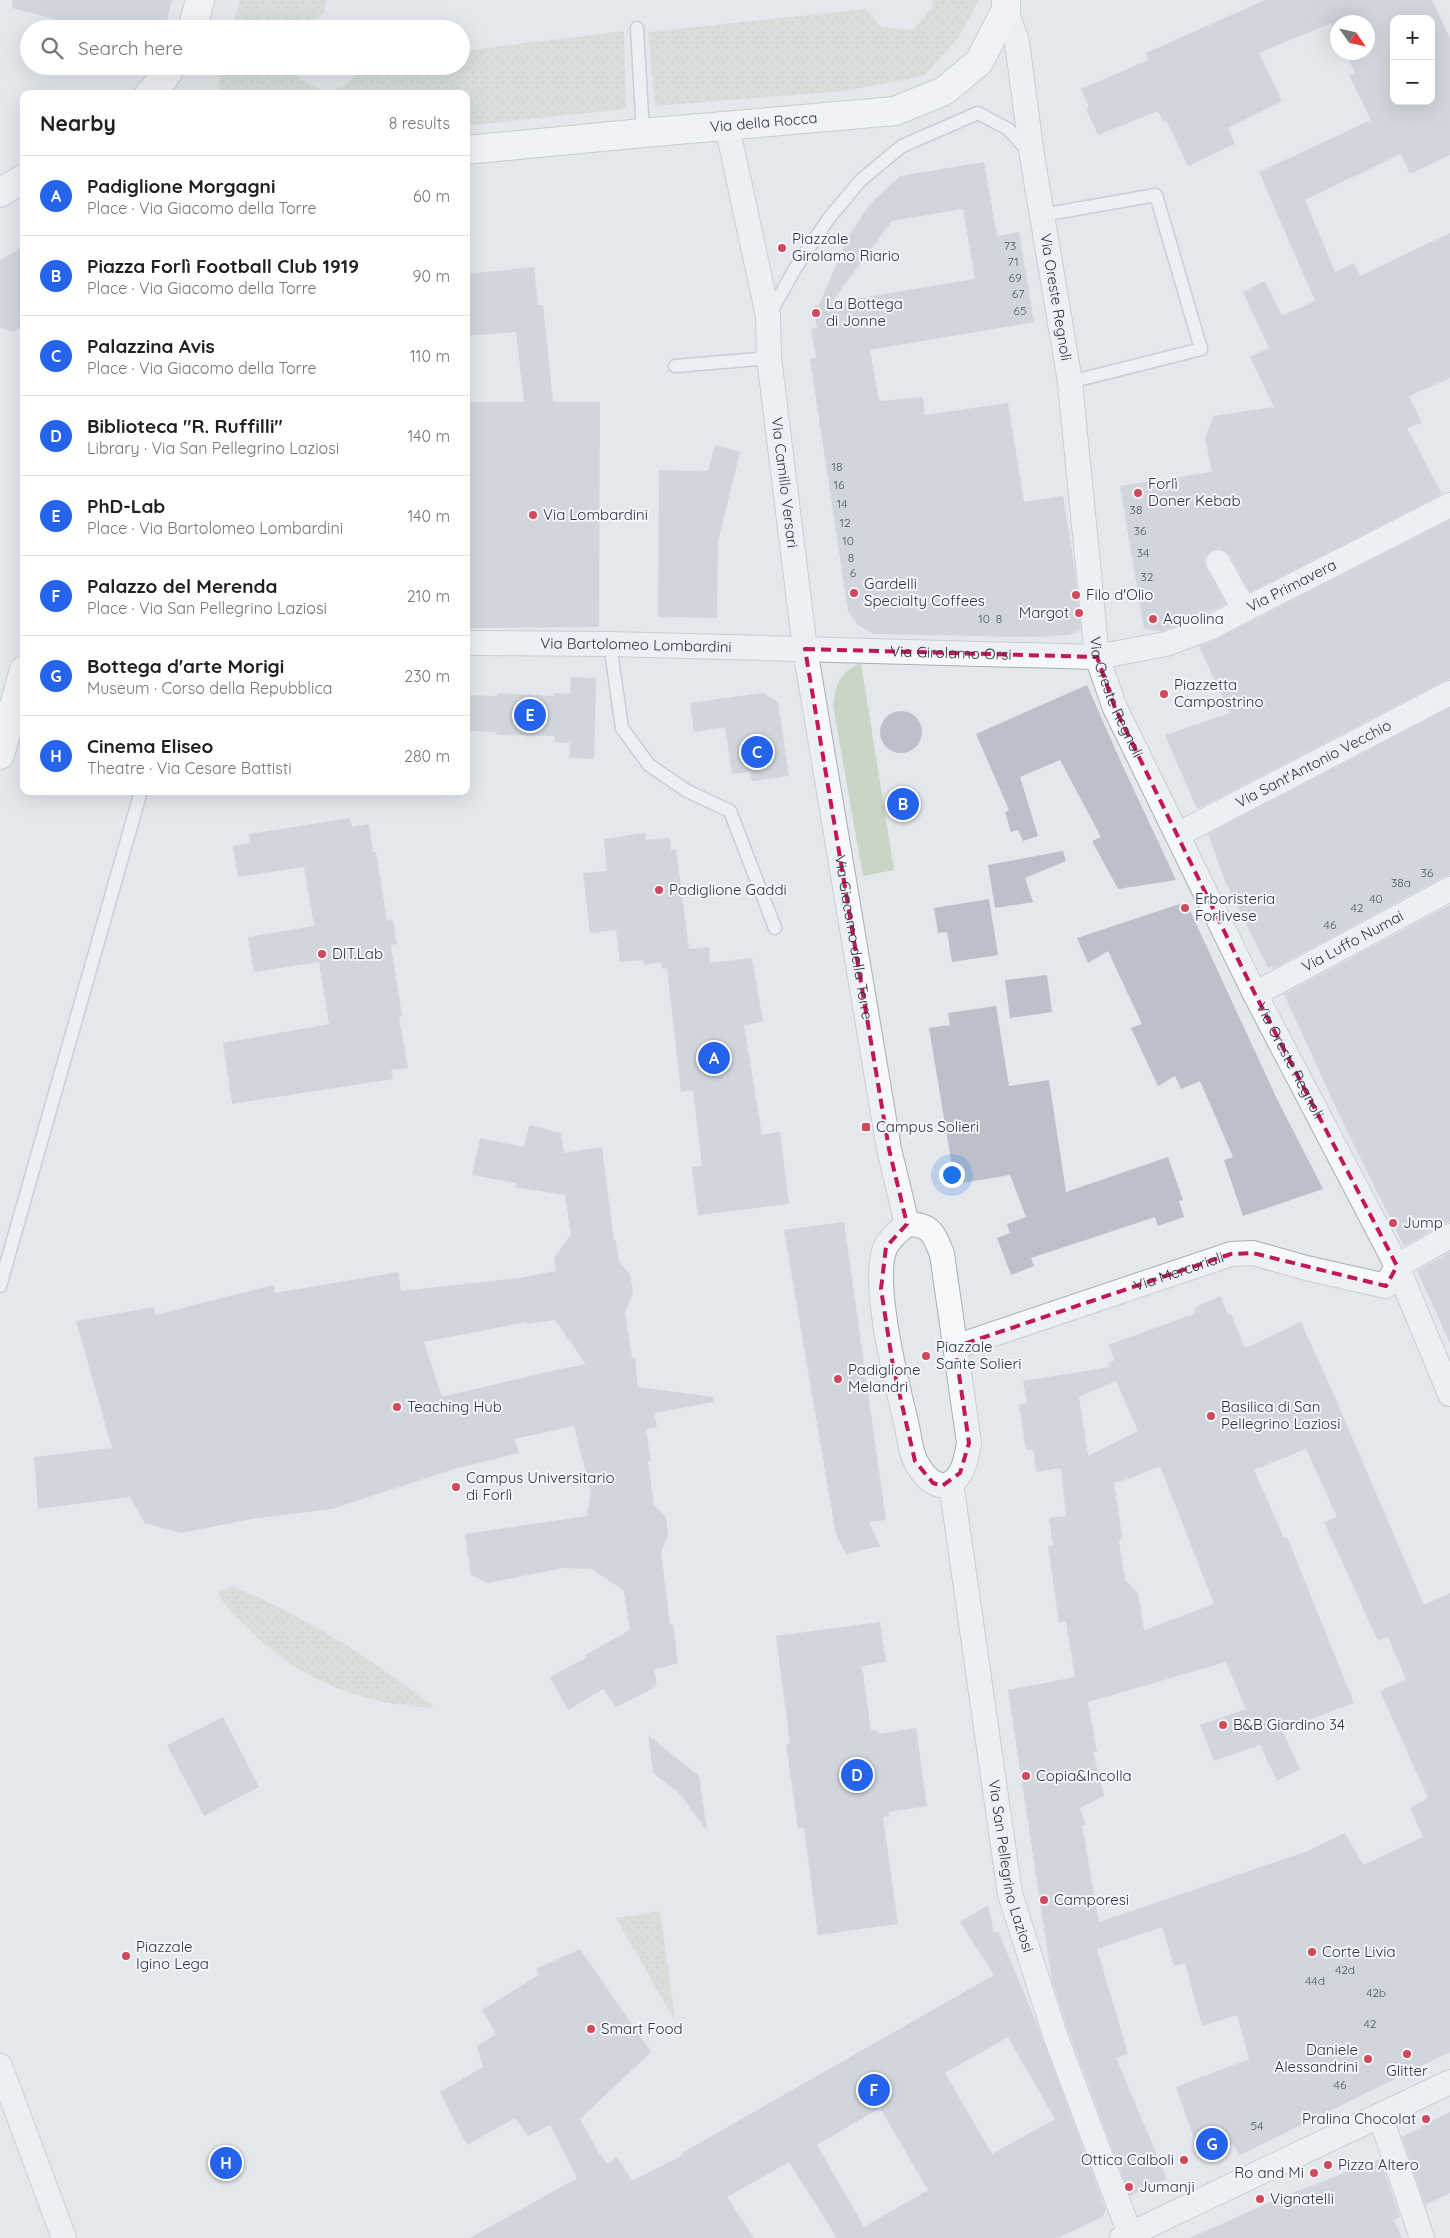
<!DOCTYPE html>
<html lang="en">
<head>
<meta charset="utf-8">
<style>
  body { margin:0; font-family:Quicksand,sans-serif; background:#f6f6f6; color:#202124 }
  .controls { position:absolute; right:15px; top:15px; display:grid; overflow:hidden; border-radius:10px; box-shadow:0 5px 20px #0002 }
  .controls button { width:45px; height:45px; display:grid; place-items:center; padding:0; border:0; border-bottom:1px solid #e0e0e0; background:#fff; color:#202124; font:25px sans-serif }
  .compass { position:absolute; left:1330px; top:15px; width:45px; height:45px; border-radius:50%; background:#fff; box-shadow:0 5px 20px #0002; rotate:124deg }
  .you { position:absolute; left:951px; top:1174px; width:18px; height:18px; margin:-12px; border:4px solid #fff; border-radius:50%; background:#1a73e8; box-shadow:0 0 0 8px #1a73e833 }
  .badge { display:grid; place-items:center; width:32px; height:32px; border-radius:50%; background:#2563eb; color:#fff; font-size:16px; font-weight:700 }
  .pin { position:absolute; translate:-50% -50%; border:2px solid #fff; box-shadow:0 1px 5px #0006 }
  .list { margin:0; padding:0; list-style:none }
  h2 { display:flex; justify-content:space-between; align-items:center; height:65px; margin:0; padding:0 20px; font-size:21px }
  h2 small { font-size:16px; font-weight:400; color:#757577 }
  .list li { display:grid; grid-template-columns:32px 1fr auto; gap:15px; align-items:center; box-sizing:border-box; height:80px; padding:0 20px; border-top:1px solid #e0e0e0 }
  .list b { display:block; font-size:19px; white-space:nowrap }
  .list p { margin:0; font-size:16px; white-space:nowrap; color:#757577 }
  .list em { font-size:16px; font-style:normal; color:#757577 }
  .icon { flex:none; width:28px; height:28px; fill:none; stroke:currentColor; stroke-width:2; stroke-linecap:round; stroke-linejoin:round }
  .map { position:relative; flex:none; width:1450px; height:2238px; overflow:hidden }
  .search { position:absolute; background:#fff; box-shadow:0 5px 20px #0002; left:20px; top:20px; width:450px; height:55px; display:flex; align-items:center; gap:12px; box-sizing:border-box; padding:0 18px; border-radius:28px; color:#757577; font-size:19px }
  .panel { position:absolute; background:#fff; box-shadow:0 5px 20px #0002; left:20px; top:90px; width:450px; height:705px; border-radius:10px }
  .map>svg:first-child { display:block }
  .grass { fill:url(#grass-dots) }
  .park { fill:#c9d6c5 }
  .building { fill:#bbc0ca; fill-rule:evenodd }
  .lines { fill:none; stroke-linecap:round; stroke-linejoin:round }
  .service-casing { stroke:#a9aeb7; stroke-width:15 }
  .minor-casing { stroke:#a9aeb7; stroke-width:26 }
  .tertiary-casing { stroke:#a9aeb7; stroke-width:30 }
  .secondary-casing { stroke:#a9aeb7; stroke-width:30 }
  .service { stroke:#f7f8fa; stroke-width:12 }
  .minor { stroke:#f7f8fa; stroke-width:24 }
  .tertiary { stroke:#f7f8fa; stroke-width:28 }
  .secondary { stroke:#fff; stroke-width:28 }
  .marked { fill:none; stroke:#c2185b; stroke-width:4; stroke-dasharray:10 6; stroke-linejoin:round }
  .poi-dot { fill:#d1495b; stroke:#f4f6f9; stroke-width:2 }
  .labels { text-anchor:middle; stroke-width:4; stroke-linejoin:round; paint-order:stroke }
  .number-label { font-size:12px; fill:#4f5766 }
  .street-label { font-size:15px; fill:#2b3445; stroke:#f4f6f9 }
  .poi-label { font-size:15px; fill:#2b3445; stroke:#f4f6f9; text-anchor:start }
</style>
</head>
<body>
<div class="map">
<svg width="1450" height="2238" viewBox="0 0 1450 2238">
  <defs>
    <pattern id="grass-dots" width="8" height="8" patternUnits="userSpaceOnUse" patternTransform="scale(1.25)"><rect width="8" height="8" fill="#c9d6c5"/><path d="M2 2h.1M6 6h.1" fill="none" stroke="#adb8ab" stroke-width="1.8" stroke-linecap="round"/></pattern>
  </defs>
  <rect width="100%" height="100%" fill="#e4e7ec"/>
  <path class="grass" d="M240 0H327L324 13 299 29H232Z
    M933 0H979L958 38 924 76 844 91 655 106 648 32 866 9 882 27 913 30 933 6Z
    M624 31 626 109 466 126V94H220L218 84 223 66H292L298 78 325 92 345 86 363 66H461V51Z
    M233 1586C308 1619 372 1658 435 1708 364 1705 297 1680 247 1627 236 1616 225 1607 218 1593Z
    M660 1911 675 2021 616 1918Z"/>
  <path class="park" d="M861 663 894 870 863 876 833 705C837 681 839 673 861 663Z"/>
  <path class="building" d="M13 0H172L165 29H92L12 8Z
    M1265 0H1432L1450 38V155L1410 174 1401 154 1305 200 1335 272 1354 263 1360 276 1450 233V378L1409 396 1422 423 1407 428 1442 494 1250 592 1230 555 1225 551 1219 548 1212 550 1206 555 1204 561 1206 568 1226 604 1203 615 1162 631 1144 629 1120 486 1212 472 1205 438 1214 416 1274 407 1250 357 1269 348 1243 292 1265 281 1282 316 1315 301 1259 172 1371 120 1349 75 1355 73 1345 52H1368V22H1338V36L1331 23 1259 53 1282 101 1228 128 1235 144 1188 166 1166 120 1163 122 1158 111 1098 135 1086 108 1089 107 1081 89 1148 60 1146 53ZM1394 19H1431V101H1394Z
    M984 162 997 236 1019 232 1034 322 870 350 879 401 923 397 925 415 1008 403 1024 502 1063 496 1074 564 1081 630 1069 635 1030 637 873 634 858 625 848 611 810 359 816 358 811 329 817 328 813 306 819 305 848 237 871 203 900 176ZM963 209 975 279 831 303 892 221Z
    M24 246V326L13 332 0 327V260Z
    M534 267 538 305H543L553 402H600L599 627 466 628V402H524L516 332 466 336V274Z
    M715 445 740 452 718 542 717 618 658 617 659 470 708 471Z
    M1450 520V679L1444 681 1197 809 1165 735 1230 713 1199 646 1215 640Z
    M571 677 596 678 594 759 569 758 570 743 555 742V736L497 735 496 732 466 731V695L497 696V693L554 696V693L570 694Z
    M1087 685 1120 760 1176 880 1118 889 1092 841 1101 837 1060 760 1020 777 1038 836 1023 841 1018 830 1011 832 1005 812 1009 810 976 734Z
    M763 693 778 702 789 776 752 781 750 772 732 774 725 727 694 732 690 703Z
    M1450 708V875L1443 877 1273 969 1272 966 1268 968 1225 881 1208 834Z
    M880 732a21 21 0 1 1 42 0a21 21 0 1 1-42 0Z
    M350 818 352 827 369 824 373 852H376L387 921 393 920 397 944 391 945 402 1016 399 1017 408 1068 391 1070 393 1079 232 1104 223 1043 329 1024 319 962 254 972 248 937 314 926 304 867 238 877 233 846 250 843 249 834Z
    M645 833 646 840 670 838 671 850 676 849 689 949 709 947 710 963 752 958 763 1022 744 1025 762 1135 780 1132 789 1204 698 1215 692 1167 702 1166 693 1090 681 1092 667 968 662 969 661 962 644 965 643 960 620 962 616 930 590 933 583 873 607 871 604 839Z
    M1063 851 1066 861 1025 878 1033 902 995 908 988 865Z
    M989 899 998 955 952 962 947 932 938 933 934 908Z
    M1186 902 1277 1099 1323 1189 1243 1216 1224 1160 1233 1157 1200 1081 1181 1089 1175 1076 1158 1086 1131 1028 1142 1024 1108 951 1088 963 1077 938Z
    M1450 905V1222L1443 1224 1404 1246 1342 1121 1284 994Z
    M1047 975 1052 1012 1010 1018 1005 980Z
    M996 1006 1009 1086 1049 1080 1066 1192 1168 1157 1183 1200 1179 1201 1184 1217 1158 1226 1155 1217 1031 1258 1034 1266 1011 1275 997 1238 1010 1233 1007 1224 1026 1217 1010 1175 955 1184 929 1028 950 1025 948 1013Z
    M529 1125 561 1133 564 1153 602 1147 614 1241 616 1240 619 1262 630 1274 633 1293 625 1312 632 1358H635L638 1387 713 1397V1402L654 1413 657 1426 646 1430 651 1461H648L654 1505 666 1517 668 1536 661 1551 670 1625 673 1624 678 1663 654 1670 657 1686 616 1707 603 1689 568 1710 550 1677 587 1657 585 1655 630 1630 624 1591 592 1569 563 1568 488 1583 471 1575 465 1534 587 1516 591 1492 574 1426 514 1439 519 1453 454 1469 332 1509 257 1518 181 1533 145 1523 130 1497 38 1509 34 1457 112 1448 76 1321 154 1307 155 1315 274 1285 275 1293 398 1272 401 1291 520 1278 556 1271 554 1258 571 1235 565 1195 515 1187 516 1183 472 1175 480 1138 524 1147ZM555 1320 586 1364 547 1372 442 1397 424 1342 526 1322 527 1324Z
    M844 1222 886 1520 869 1522 880 1546 846 1554 836 1535 784 1230Z
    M1450 1252V1343L1417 1271Z
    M1220 1296 1229 1316 1231 1314 1245 1348 1301 1322 1337 1402 1424 1605 1450 1593V2052L1240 2155 1233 2144 1202 2161 1176 2087 1249 2059 1237 2015 1202 2026 1185 1963 1174 1966 1162 1927 1097 1949 1128 2054 1116 2058 1167 2179 1130 2196 1069 2033 1052 1981 1008 1690 1075 1677 1066 1621 1059 1623 1048 1546 1053 1545 1049 1518 1066 1516 1061 1468 1036 1472 1033 1449 1026 1450 1019 1404 1027 1403 1023 1381 1110 1367 1108 1363 1115 1360 1108 1345 1194 1314 1196 1307ZM1116 1381 1138 1431 1088 1456 1079 1397ZM1306 1449 1337 1517 1324 1522 1378 1641 1388 1637 1406 1679 1380 1691 1428 1798 1410 1808 1423 1837 1363 1865 1345 1833 1308 1851 1099 1922 1082 1825H1086L1080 1808 1104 1796 1093 1752H1097L1088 1702 1226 1662 1246 1709 1200 1725 1214 1761 1260 1745 1277 1781 1300 1769 1282 1730 1354 1703 1287 1537 1284 1538 1254 1470ZM1160 1466 1214 1604 1144 1630 1138 1593 1125 1580 1119 1542 1122 1536 1114 1483 1131 1478Z
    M880 1622 886 1662 862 1666 871 1731 877 1730 878 1734 916 1728 927 1806 889 1812V1816L883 1817 898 1924 818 1935 804 1828 798 1829 786 1744H790L776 1636Z
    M223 1717 259 1787 204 1816 167 1745Z
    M648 1735 699 1776 707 1831 679 1793 653 1773Z
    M988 1905 994 1933 998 1931 1039 2029 1106 2210 1102 2217 1058 2238H837L789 2162 727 2197 754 2238H470L577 2178 550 2125 528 2136 515 2118 467 2145 440 2092 483 2067 477 2046 496 2034 482 2010 539 1975 536 1969 580 1949 651 2052 580 2119 599 2154 600 2153 607 2164 617 2157 632 2181 683 2155 682 2153 994 1975 960 1922ZM1008 2037 1055 2119 992 2154 945 2073ZM880 2108 928 2190 864 2227 817 2145Z
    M1450 2112V2193L1425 2205 1402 2137Z
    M1380 2159 1400 2217 1394 2220 1402 2238H1190L1277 2199Z"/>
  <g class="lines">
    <g class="service-casing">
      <path id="service" d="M637 28 643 133
        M1042 215 1156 195 1201 349 1070 382
        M769 315 796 267 829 218 861 180 902 146 978 113 1008 129 1029 152
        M675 366 769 358
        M610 644 622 728 649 765 687 791 730 811 775 928
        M0 1286 141 791"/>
    </g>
    <g class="minor-casing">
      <g id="minor">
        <path id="s1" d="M1006 10 1017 42 1032 156 1070 382 1097 657 1115 708 1255 994 1397 1266 1450 1394"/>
        <path id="s2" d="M727 126 768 316 769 358 805 649 889 1149 907 1224"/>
        <path d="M1218 562 1244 609"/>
        <path id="s3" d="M466 643 610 644 1097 657 1166 644 1209 628 1450 505"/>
        <path id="s4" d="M1177 835 1450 693"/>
        <path id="s5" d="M1255 994 1450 889"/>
        <path d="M907 1224C931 1224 934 1234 942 1254L969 1443C967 1453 966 1463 961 1472 946 1498 926 1481 916 1462 910 1451 909 1434 906 1422 897 1385 870 1279 886 1246 891 1237 899 1231 907 1224Z"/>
        <path id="s6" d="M955 1347 1231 1254 1253 1253 1306 1268 1386 1286 1397 1266 1450 1236"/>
        <path id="s7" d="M951 1483 1010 1894 1056 2038 1130 2234"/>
        <path d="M0 2066 64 2238"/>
        <path d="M1380 2115 1422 2238"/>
        <path d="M1122 2238 1450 2082"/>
      </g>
    </g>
    <g class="tertiary-casing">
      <path id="tertiary" d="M0 193 24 178"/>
    </g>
    <g class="secondary-casing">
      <g id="secondary">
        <path d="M192 29 200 0"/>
        <path d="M149 94 164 78 172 66"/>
        <path id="s8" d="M466 150 643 133 895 111 944 91 979 62 1006 10V0"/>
        <path d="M0 755 24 670"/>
      </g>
    </g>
    <use href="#service" class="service"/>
    <use href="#minor" class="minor"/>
    <use href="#tertiary" class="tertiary"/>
    <use href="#secondary" class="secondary"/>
  </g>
  <path d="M0 0H1450V2238H0ZM805 649 1097 657 1115 708 1255 994 1397 1266 1386 1286 1253 1253 1231 1254 955 1347 969 1443 960 1473 942 1486 933 1483 915 1461 893 1366 881 1289 886 1247 907 1224 889 1149Z" fill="#e4e7ec" fill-opacity=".55" fill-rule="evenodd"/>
  <path class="marked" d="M805 649 1097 657 1115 708 1255 994 1397 1266 1386 1286 1253 1253 1231 1254 955 1347 969 1443 960 1473 942 1486 933 1483 915 1461 893 1366 881 1289 886 1247 907 1224 889 1149Z"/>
  <g class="poi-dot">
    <circle cx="782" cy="248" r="5"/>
    <circle cx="816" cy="313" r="5"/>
    <circle cx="1138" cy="493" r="5"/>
    <circle cx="533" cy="515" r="5"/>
    <circle cx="854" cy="593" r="5"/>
    <circle cx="1076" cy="595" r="5"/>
    <circle cx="1079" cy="613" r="5"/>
    <circle cx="1153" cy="619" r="5"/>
    <circle cx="1164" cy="694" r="5"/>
    <circle cx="659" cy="890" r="5"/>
    <circle cx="1185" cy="908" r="5"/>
    <circle cx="322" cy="954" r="5"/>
    <rect x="861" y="1122" width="10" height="10" rx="2.5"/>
    <circle cx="1393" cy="1223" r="5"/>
    <circle cx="926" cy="1356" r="5"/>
    <circle cx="838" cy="1379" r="5"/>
    <circle cx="397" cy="1407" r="5"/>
    <circle cx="1211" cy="1416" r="5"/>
    <circle cx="456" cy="1487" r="5"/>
    <circle cx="1223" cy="1725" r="5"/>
    <circle cx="1026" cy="1776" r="5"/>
    <circle cx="1044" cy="1900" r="5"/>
    <circle cx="1312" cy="1952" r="5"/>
    <circle cx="126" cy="1956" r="5"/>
    <circle cx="591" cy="2029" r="5"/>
    <circle cx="1407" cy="2054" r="5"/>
    <circle cx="1368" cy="2059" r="5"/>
    <circle cx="1426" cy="2119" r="5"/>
    <circle cx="1184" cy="2160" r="5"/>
    <circle cx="1328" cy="2165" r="5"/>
    <circle cx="1314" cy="2173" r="5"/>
    <circle cx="1129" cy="2187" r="5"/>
    <circle cx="1260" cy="2199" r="5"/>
  </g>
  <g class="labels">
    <g class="number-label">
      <text x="1010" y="250">73</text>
      <text x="1013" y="266">71</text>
      <text x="1015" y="282">69</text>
      <text x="1018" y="298">67</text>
      <text x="1020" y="315">65</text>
      <text x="837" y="471">18</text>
      <text x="839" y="489">16</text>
      <text x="842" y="508">14</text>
      <text x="1136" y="514">38</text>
      <text x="845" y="527">12</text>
      <text x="1140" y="535">36</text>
      <text x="848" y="545">10</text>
      <text x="1143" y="557">34</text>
      <text x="851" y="562">8</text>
      <text x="853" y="577">6</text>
      <text x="1147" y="581">32</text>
      <text x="984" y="623">10</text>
      <text x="999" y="623">8</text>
      <text x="1427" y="877">36</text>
      <text x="1401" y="887">38a</text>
      <text x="1376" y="903">40</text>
      <text x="1357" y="912">42</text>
      <text x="1330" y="929">46</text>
      <text x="1345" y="1974">42d</text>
      <text x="1315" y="1985">44d</text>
      <text x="1376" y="1997">42b</text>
      <text x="1370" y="2028">42</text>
      <text x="1340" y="2089">46</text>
      <text x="1257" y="2130">54</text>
    </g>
    <g class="street-label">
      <text dy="5" stroke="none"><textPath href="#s8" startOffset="299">Via della Rocca</textPath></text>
      <text dy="5" stroke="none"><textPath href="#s1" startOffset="292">Via Oreste Regnoli</textPath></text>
      <text dy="5" stroke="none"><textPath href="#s2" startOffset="362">Via Camillo Versari</textPath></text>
      <text dy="5" stroke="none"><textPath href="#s3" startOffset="840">Via Primavera</textPath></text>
      <text dy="5" stroke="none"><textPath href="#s3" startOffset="170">Via Bartolomeo Lombardini</textPath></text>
      <text dy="5" stroke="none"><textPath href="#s3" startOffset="485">Via Girolamo Orsi</textPath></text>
      <text dy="5" stroke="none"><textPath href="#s1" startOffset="698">Via Oreste Regnoli</textPath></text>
      <text dy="5" stroke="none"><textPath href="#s4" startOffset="154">Via Sant'Antonio Vecchio</textPath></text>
      <text dy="5" stroke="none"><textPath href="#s2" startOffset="822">Via Giacomo della Torre</textPath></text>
      <text dy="5" stroke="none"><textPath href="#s5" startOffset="111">Via Luffo Numai</textPath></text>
      <text dy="5" stroke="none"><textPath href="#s1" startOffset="1102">Via Oreste Regnoli</textPath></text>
      <text dy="5" stroke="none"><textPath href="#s6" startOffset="236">Via Mercuriali</textPath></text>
      <text dy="5" stroke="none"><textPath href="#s7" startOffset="388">Via San Pellegrino Laziosi</textPath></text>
    </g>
    <g class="poi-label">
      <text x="792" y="244">Piazzale<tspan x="792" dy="17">Girolamo Riario</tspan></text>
      <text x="826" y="309">La Bottega<tspan x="826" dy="17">di Jonne</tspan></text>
      <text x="1148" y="489">Forlì<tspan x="1148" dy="17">Doner Kebab</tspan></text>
      <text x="543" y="520">Via Lombardini</text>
      <text x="864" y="589">Gardelli<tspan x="864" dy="17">Specialty Coffees</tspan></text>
      <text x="1086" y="600">Filo d'Olio</text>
      <text x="1069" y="618" text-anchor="end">Margot</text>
      <text x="1163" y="624">Aquolina</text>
      <text x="1174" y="690">Piazzetta<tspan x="1174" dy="17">Campostrino</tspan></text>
      <text x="669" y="895">Padiglione Gaddi</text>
      <text x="1195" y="904">Erboristeria<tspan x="1195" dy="17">Forlivese</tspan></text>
      <text x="332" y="959">DIT.Lab</text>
      <text x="876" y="1132">Campus Solieri</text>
      <text x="1403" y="1228">Jump</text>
      <text x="936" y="1352">Piazzale<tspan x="936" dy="17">Sante Solieri</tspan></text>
      <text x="848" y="1375">Padiglione<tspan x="848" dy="17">Melandri</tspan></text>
      <text x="407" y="1412">Teaching Hub</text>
      <text x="1221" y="1412">Basilica di San<tspan x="1221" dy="17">Pellegrino Laziosi</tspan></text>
      <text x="466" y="1483">Campus Universitario<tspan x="466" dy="17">di Forlì</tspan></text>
      <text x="1233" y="1730">B&amp;B Giardino 34</text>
      <text x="1036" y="1781">Copia&amp;Incolla</text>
      <text x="1054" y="1905">Camporesi</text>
      <text x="136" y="1952">Piazzale<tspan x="136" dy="17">Igino Lega</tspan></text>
      <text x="1322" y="1957">Corte Livia</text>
      <text x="601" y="2034">Smart Food</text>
      <text x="1358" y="2055" text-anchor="end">Daniele<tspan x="1358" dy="17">Alessandrini</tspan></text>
      <text x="1407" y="2076" text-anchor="middle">Glitter</text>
      <text x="1416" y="2124" text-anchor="end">Pralina Chocolat</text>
      <text x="1174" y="2165" text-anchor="end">Ottica Calboli</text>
      <text x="1338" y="2170">Pizza Altero</text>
      <text x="1304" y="2178" text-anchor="end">Ro and Mi</text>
      <text x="1139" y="2192">Jumanji</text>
      <text x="1270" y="2204">Vignatelli</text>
    </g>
  </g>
</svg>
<div class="controls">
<button>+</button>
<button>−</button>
</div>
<svg class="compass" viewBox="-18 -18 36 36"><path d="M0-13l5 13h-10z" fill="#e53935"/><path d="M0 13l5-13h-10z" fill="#757577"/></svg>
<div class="you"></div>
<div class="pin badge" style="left:714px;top:1058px">A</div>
<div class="pin badge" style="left:903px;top:804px">B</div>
<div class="pin badge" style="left:757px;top:752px">C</div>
<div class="pin badge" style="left:857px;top:1775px">D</div>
<div class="pin badge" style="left:530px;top:715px">E</div>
<div class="pin badge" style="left:874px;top:2090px">F</div>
<div class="pin badge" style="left:1212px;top:2144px">G</div>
<div class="pin badge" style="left:226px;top:2163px">H</div>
<div class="search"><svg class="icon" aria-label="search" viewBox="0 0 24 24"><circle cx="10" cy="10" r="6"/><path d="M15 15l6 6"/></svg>Search here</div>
<section class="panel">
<h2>Nearby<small>8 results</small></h2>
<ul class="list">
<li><span class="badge">A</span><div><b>Padiglione Morgagni</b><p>Place · Via Giacomo della Torre</p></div><em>60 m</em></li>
<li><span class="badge">B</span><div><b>Piazza Forlì Football Club 1919</b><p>Place · Via Giacomo della Torre</p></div><em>90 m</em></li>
<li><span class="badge">C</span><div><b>Palazzina Avis</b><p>Place · Via Giacomo della Torre</p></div><em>110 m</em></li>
<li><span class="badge">D</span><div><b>Biblioteca &quot;R. Ruffilli&quot;</b><p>Library · Via San Pellegrino Laziosi</p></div><em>140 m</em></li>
<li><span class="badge">E</span><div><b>PhD-Lab</b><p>Place · Via Bartolomeo Lombardini</p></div><em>140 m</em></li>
<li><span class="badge">F</span><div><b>Palazzo del Merenda</b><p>Place · Via San Pellegrino Laziosi</p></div><em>210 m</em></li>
<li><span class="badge">G</span><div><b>Bottega d'arte Morigi</b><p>Museum · Corso della Repubblica</p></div><em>230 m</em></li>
<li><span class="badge">H</span><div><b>Cinema Eliseo</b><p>Theatre · Via Cesare Battisti</p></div><em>280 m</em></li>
</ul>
</section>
</div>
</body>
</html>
